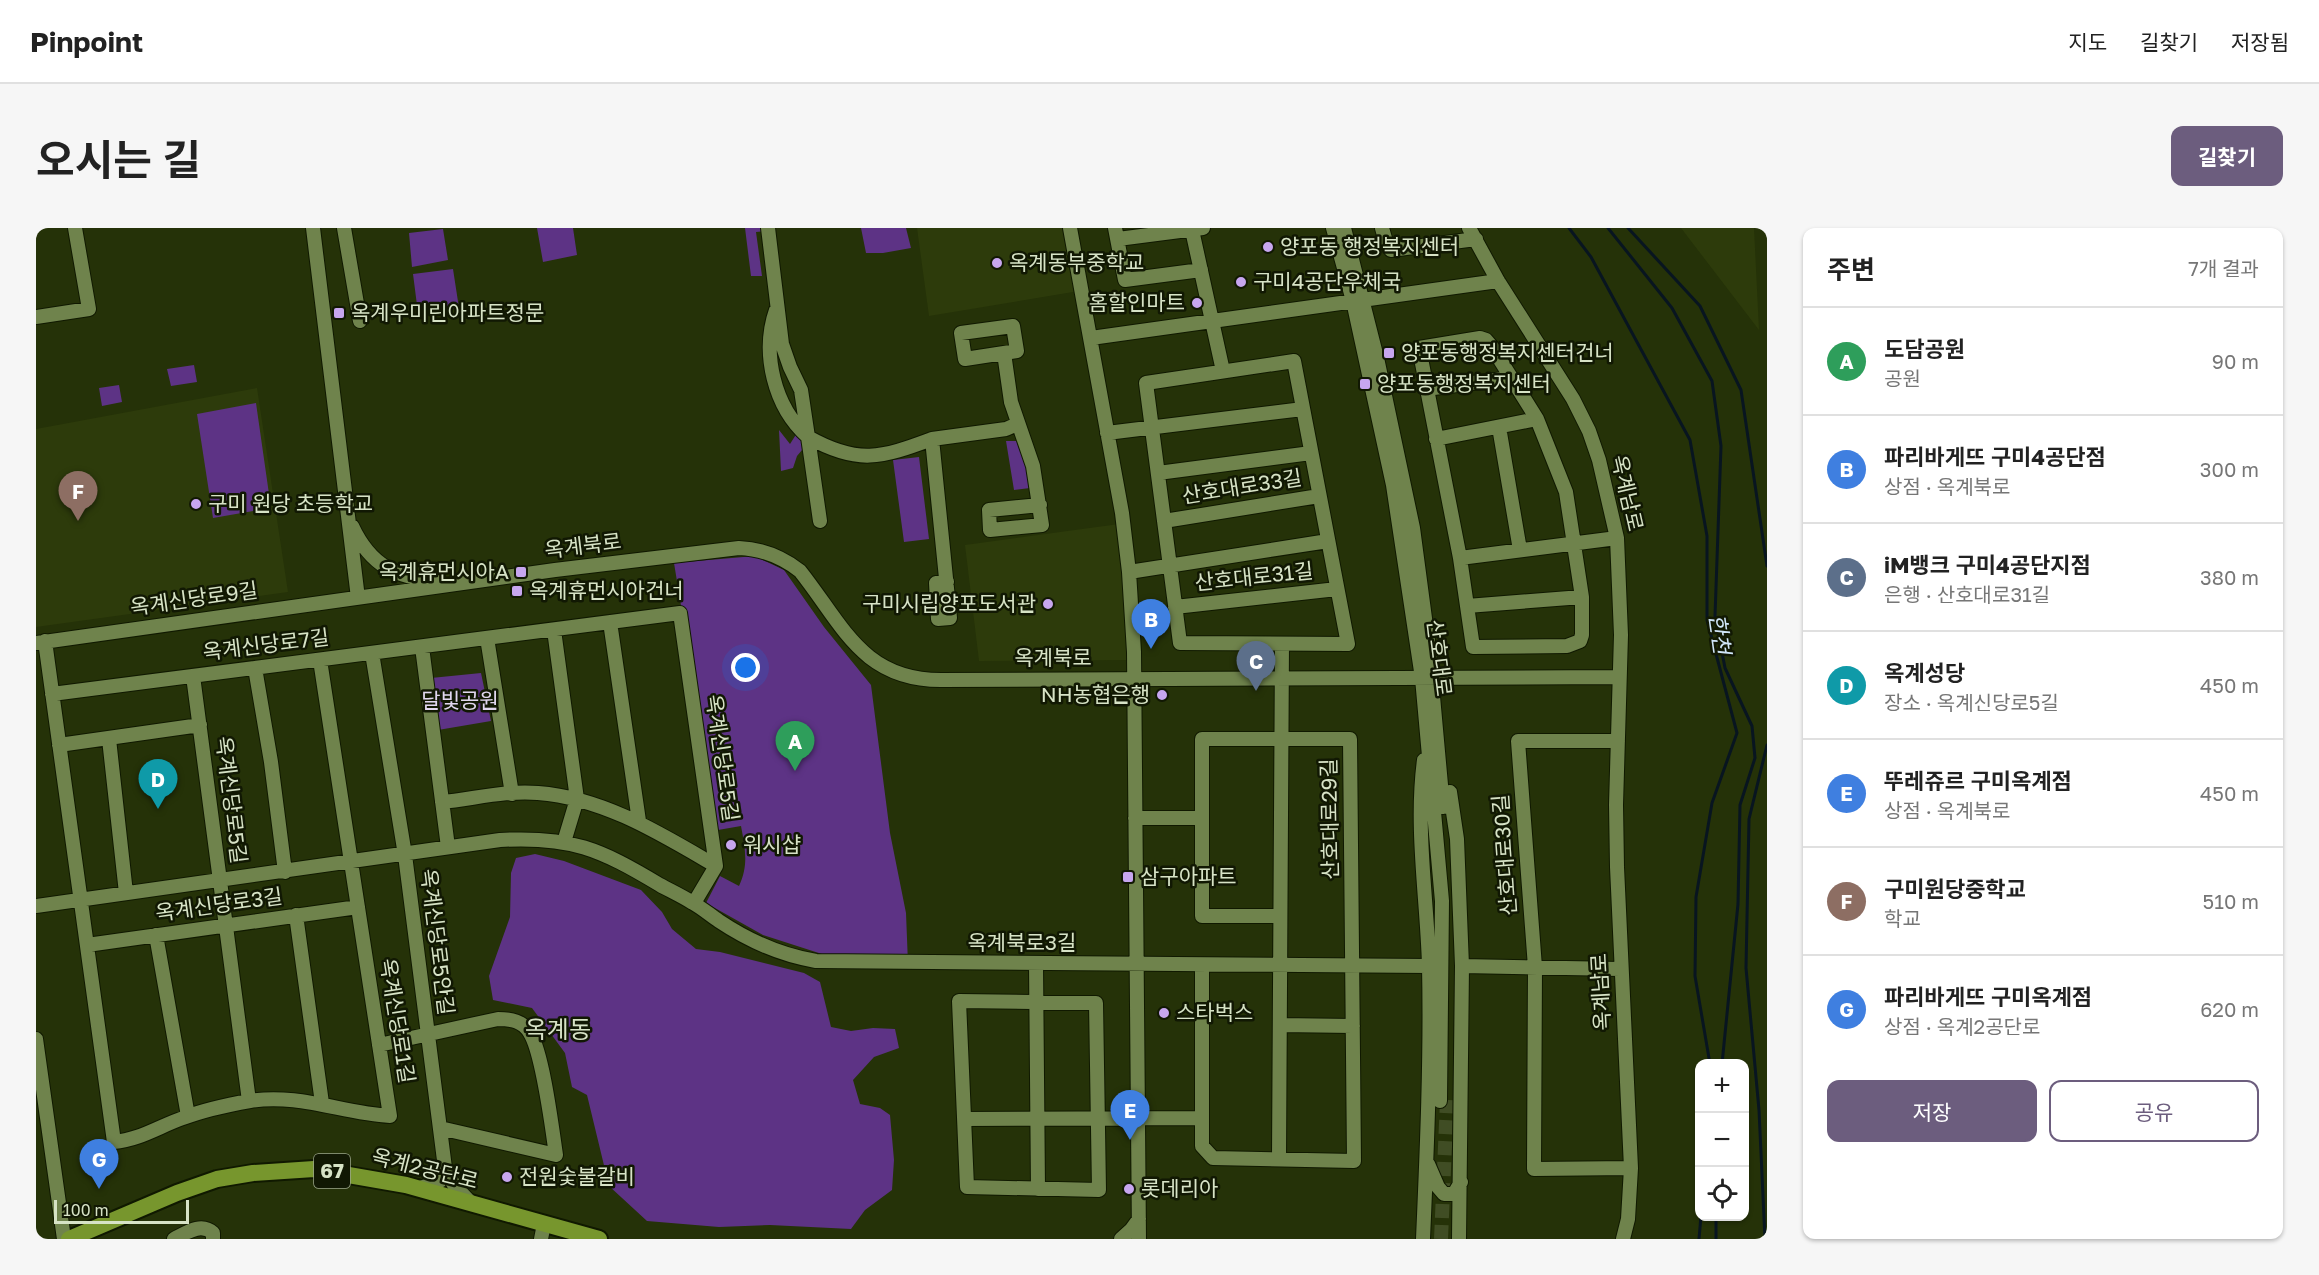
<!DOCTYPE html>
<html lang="ko">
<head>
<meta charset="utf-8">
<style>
  body { margin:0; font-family:"Golos Text","Noto Sans KR",sans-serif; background:#f6f6f6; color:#222 }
  .controls { position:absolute; right:18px; bottom:18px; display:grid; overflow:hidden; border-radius:12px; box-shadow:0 2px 4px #0004 }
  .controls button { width:54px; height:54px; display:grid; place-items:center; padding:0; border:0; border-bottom:2px solid #e0e0e0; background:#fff; color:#222; font:30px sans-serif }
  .scale { position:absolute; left:18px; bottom:15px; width:135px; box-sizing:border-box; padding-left:6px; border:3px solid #d7e3c6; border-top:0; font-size:16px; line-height:21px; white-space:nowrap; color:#d7e3c6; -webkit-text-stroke:4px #111803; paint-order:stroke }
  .you { position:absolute; left:710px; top:440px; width:21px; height:21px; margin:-15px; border:4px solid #fff; border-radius:50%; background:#1a73e8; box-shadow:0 0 0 9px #1a73e833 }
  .badge { display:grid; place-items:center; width:39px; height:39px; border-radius:50%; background:#6c5d7e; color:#fff; font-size:20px; font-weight:700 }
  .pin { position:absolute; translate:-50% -50px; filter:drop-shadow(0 2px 3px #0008) }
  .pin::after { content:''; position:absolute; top:32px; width:21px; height:18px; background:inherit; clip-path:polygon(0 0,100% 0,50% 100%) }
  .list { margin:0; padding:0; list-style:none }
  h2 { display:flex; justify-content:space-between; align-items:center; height:78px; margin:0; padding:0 24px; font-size:26px }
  h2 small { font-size:20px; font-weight:400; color:#767676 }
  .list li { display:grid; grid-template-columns:39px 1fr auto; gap:18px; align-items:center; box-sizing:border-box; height:108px; padding:0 24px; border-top:2px solid #e0e0e0 }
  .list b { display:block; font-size:22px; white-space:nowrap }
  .list p { margin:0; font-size:20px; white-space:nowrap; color:#767676 }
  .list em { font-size:20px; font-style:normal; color:#767676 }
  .actions { display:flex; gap:12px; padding:18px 24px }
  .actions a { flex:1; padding:14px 0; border:2px solid #6c5d7e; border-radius:12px; text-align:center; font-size:21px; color:#6c5d7e }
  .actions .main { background:#6c5d7e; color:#fff }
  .icon { flex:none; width:33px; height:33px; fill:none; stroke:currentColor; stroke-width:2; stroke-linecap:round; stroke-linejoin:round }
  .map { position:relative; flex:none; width:1731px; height:1011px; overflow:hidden; border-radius:12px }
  header { display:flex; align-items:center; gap:36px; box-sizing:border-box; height:84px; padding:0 30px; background:#fff; border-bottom:2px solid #e0e0e0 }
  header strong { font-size:28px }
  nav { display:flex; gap:33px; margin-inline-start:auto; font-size:21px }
  .intro { display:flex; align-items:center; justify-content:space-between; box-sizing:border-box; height:144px; padding:0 36px }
  h1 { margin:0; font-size:42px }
  .button { padding:15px 27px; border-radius:12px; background:#6c5d7e; color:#fff; font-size:21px; font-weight:700 }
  main { display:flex; gap:36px; padding:0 36px }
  aside { flex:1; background:#fff; border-radius:12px; box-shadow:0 2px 4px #0004 }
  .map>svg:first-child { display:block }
  .built { fill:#2d3b0b }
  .green { fill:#5d3385 }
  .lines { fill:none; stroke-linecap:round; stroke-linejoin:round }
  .stream { stroke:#081520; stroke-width:3 }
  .minor-tunnel { stroke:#404d24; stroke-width:14; stroke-dasharray:14 7; stroke-linecap:butt }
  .minor-casing { stroke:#101900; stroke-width:16 }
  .major-casing { stroke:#101900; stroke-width:20 }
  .minor { stroke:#6f834c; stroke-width:14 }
  .major { stroke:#77962d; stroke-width:16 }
  .poi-dot { fill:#c7a6ef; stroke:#111803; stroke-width:2 }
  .labels { text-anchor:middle; stroke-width:5; stroke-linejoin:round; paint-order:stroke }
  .shield { fill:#111803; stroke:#9ca68c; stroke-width:1.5 }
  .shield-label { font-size:20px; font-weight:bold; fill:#d7e3c6 }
  .poi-label { font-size:21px; fill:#d7e3c6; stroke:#111803; text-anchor:start }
  .street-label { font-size:21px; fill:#d7e3c6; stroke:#111803 }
  .park-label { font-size:21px; fill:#e1d7ef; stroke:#111803 }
  .water-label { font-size:22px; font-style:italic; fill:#d0e5f8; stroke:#111803 }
  .quarter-label { font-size:24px; fill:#d7e3c6; stroke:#111803 }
</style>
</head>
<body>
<header>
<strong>Pinpoint</strong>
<nav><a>지도</a><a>길찾기</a><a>저장됨</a></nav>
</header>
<div class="intro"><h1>오시는 길</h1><a class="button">길찾기</a></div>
<main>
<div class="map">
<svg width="1731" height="1011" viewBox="0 0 1731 1011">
  <rect width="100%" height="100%" fill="#253208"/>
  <path class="built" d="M881 0H1030L1043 63 893 88Z
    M1645 0H1718L1723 102Z
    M221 160 252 364 0 399V201Z
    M1083 296 1094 432 943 433 929 317Z"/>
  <path class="green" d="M501 0H537L541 27 507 34Z
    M709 0H732V3L720 4 726 48H715Z
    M825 0H870L875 20 847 25H830Z
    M407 1 412 32 376 39 373 5Z
    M417 41 423 80 382 85 377 46Z
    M158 137 161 154 135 158 131 141Z
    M83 157 86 174 66 178 63 160Z
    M220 175 235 280 177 290 161 186Z
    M743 202 754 216 761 205 771 216 761 228 757 240 745 243Z
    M970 213H984L993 240 994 260 978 262Z
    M883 229 893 311 868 314 857 232Z
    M719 328 748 342 788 399 835 457 854 605 870 685 872 736 789 727 727 707 670 675 684 648 703 658C713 637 709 620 705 598L682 602 638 335Z
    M445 445 455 493 402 502 395 450Z
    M499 626 528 633 605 662 626 684 636 701 660 721 684 724 768 745 784 754 795 799 815 803 837 800 859 801 863 820 838 829 817 852 824 876 844 880 854 887 858 932 856 962 829 982 815 1001 734 997 683 999 611 993 573 958 551 867 536 859 529 825 496 780 457 772 453 748 474 689 475 645 480 630Z"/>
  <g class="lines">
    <path class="stream" d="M1533 0 1555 29 1654 212 1671 308V392L1701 505 1676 575 1660 669 1659 748 1674 836
      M1572 0 1636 80 1676 153 1685 218 1679 388 1689 440 1716 498 1719 530 1704 577 1702 676 1686 836
      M1592 0 1664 78 1705 162 1731 338
      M1680 988V1011
      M1663 1011 1665 988
      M1729 1011 1723 882 1710 740 1713 591 1731 517"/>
    <path class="minor-tunnel" d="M1405 1011 1411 872"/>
    <g class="minor-casing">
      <path id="minor" d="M277 0 322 370
        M308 0 324 93
        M732 0 746 116 754 139 765 162 772 209
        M1034 0 1086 285 1093 344 1098 424 1103 1011
        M1079 0 1089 52 1165 42
        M1297 0 1317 73 1357 257 1386 450 1406 673 1404 873
        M1308 0 1341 130 1377 300 1392 413 1407 579
        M1346 0 1350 14 1355 22 1440 11
        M1433 0 1462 53 1537 171 1553 203 1563 232 1581 310 1585 407 1580 577 1581 639 1595 940 1592 991 1587 1011
        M1156 2 1187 143
        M1082 11 1167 0
        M740 82C725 125 738 179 772 209
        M0 89 53 81 39 0
        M1055 110 1462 53
        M1444 110 1450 112 1456 119 1501 191 1530 264 1546 369V407L1544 413 1531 418 1437 419 1424 330 1383 120Z
        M968 125 929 131 925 105 977 98 981 123 968 125 975 174 997 238 1006 297 954 302 953 282 1004 277
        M1258 133 1312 416 1144 415 1110 155Z
        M1390 161 1475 150
        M1463 199 1484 322
        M1071 205 1267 181
        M1400 211 1501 191
        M1122 245 1275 225
        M784 293 772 209C822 237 845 230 896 211
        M1128 293 1283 268
        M316 298C335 339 360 349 403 354
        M1424 330 1581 310
        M1093 344 1292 313
        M911 354 900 355 902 391 914 390 896 211 970 201 981 196
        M1431 378 1546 369
        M1139 379 1301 361
        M574 394 603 593
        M518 402 541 571 528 614
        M451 410 476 566
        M9 413 78 914C103 912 124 898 147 890 168 882 191 877 214 873 262 865 306 885 354 888L284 432
        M0 415 519 342 703 320C726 321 746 329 764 343 807 397 826 452 905 452L1583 449
        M386 419 412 619
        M336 425 369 627 409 940 418 957 435 975
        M219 440 235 534 249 644
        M157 448 213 873
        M16 466 644 385 680 638 658 675
        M73 511 90 665
        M1582 513H1482L1499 739 1498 941 1595 940
        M23 517 164 497
        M1414 564 1421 611 1426 738 1423 1011
        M406 574C437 571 471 562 502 565 568 570 625 606 680 638
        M1099 590H1166
        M0 678 464 612C535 608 564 621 624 657 635 663 646 668 657 675 666 680 674 687 683 693 713 713 744 727 780 733L1393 738
        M260 687 286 875
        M120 707 152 888
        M51 717 322 679
        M1000 736 1002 961
        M1166 737V918L1177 930 1318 933 1314 511H1166V688H1244
        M1426 738 1584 741
        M923 773 1060 775 1063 962 931 959Z
        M1244 797 1317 798
        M0 811 28 1011
        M343 817 462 791C475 791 487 793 494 805 507 826 516 900 520 927L404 900
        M928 891 1166 890
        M1243 931 1246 416
        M1392 936 1402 959 1408 966H1418L1425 954
        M384 960 404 953 409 940
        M138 1011C150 1005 165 994 177 1005V1011
        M505 1011 508 996
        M1085 1011 1095 1002 1103 991
        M1387 1011C1391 920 1395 828 1393 737 1391 670 1379 599 1388 532"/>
    </g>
    <g class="major-casing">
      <path id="major" d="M33 1011 141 965 181 951 217 945 278 941 370 957 563 1011"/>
    </g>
    <use href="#minor" class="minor"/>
    <use href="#major" class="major"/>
  </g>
  <g class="poi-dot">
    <circle cx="1232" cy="19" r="6"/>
    <circle cx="961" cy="35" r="6"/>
    <circle cx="1205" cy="54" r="6"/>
    <circle cx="1161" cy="75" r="6"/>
    <rect x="297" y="79" width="12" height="12" rx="3"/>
    <rect x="1347" y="119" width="12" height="12" rx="3"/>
    <rect x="1323" y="150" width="12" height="12" rx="3"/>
    <circle cx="160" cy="276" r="6"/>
    <rect x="479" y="338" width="12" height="12" rx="3"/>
    <rect x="475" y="357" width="12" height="12" rx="3"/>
    <circle cx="1012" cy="376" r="6"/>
    <circle cx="1126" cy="467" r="6"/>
    <circle cx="695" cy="617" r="6"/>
    <rect x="1086" y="643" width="12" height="12" rx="3"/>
    <circle cx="1128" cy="785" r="6"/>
    <circle cx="471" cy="949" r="6"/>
    <circle cx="1093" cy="961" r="6"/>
  </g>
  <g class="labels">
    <rect class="shield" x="278" y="926" width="36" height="34" rx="4.5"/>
    <g class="shield-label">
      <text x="296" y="950">67</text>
    </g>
    <g class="poi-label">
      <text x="1244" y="26">양포동 행정복지센터</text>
      <text x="973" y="42">옥계동부중학교</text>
      <text x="1217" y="61">구미4공단우체국</text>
      <text x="1149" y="82" text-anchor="end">홈할인마트</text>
      <text x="315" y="92">옥계우미린아파트정문</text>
      <text x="1365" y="132">양포동행정복지센터건너</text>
      <text x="1341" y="163">양포동행정복지센터</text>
      <text x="172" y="283">구미 원당 초등학교</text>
      <text x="473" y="351" text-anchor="end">옥계휴먼시아A</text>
      <text x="493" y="370">옥계휴먼시아건너</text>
      <text x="1000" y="383" text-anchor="end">구미시립양포도서관</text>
      <text x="1114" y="474" text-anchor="end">NH농협은행</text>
      <text x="707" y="624">워시샵</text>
      <text x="1104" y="656">삼구아파트</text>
      <text x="1140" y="792">스타벅스</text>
      <text x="483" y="956">전원숯불갈비</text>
      <text x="1105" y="968">롯데리아</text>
    </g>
    <g class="street-label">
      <text transform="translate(1206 259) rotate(-9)" y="7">산호대로33길</text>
      <text transform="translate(1591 265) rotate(77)" y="7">옥계남로</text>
      <text transform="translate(547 318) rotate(-7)" y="7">옥계북로</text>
      <text transform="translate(1218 349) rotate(-6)" y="7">산호대로31길</text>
      <text transform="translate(158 371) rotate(-8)" y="7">옥계신당로9길</text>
      <text transform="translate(230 417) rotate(-7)" y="7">옥계신당로7길</text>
      <text x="1017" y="437">옥계북로</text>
      <text transform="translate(1403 430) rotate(83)" y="7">산호대로</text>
      <text transform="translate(686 530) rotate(82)" y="7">옥계신당로5길</text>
      <text transform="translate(195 572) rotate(83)" y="7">옥계신당로5길</text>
      <text transform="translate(1294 591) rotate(-91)" y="7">산호대로29길</text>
      <text transform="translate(1469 627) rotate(-94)" y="7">산호대로30길</text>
      <text transform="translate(183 677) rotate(-8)" y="7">옥계신당로3길</text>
      <text transform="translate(401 714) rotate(83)" y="7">옥계신당로5안길</text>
      <text x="986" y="722">옥계북로3길</text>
      <text transform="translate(1565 764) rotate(-93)" y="7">옥계남로</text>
      <text transform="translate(361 793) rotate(81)" y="7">옥계신당로1길</text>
      <text transform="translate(389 941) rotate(14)" y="7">옥계2공단로</text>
    </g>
    <g class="park-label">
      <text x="424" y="480">달빛공원</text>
    </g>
    <g class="water-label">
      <text transform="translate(1684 406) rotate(82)" y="8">한천</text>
    </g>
    <g class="quarter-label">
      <text x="522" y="810">옥계동</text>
    </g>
  </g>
</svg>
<div class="controls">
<button>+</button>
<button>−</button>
<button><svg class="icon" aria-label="locate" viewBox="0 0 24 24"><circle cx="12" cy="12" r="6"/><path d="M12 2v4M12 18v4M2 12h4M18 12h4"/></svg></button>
</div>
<div class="scale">100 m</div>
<div class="you"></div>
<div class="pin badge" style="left:759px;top:543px;background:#2e9e5b">A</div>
<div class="pin badge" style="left:1115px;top:421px;background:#3f7fe0">B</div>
<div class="pin badge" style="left:1220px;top:463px;background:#5c6f8a">C</div>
<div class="pin badge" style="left:122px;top:581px;background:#0f9aa8">D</div>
<div class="pin badge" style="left:1094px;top:912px;background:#3f7fe0">E</div>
<div class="pin badge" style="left:42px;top:293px;background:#8d6e63">F</div>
<div class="pin badge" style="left:63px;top:961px;background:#3f7fe0">G</div>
</div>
<aside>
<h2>주변<small>7개 결과</small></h2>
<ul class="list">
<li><span class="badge" style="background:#2e9e5b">A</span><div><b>도담공원</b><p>공원</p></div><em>90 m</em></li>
<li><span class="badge" style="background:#3f7fe0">B</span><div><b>파리바게뜨 구미4공단점</b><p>상점 · 옥계북로</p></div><em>300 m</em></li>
<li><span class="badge" style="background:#5c6f8a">C</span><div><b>iM뱅크 구미4공단지점</b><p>은행 · 산호대로31길</p></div><em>380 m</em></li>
<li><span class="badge" style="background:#0f9aa8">D</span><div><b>옥계성당</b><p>장소 · 옥계신당로5길</p></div><em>450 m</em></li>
<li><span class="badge" style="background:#3f7fe0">E</span><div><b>뚜레쥬르 구미옥계점</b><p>상점 · 옥계북로</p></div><em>450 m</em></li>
<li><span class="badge" style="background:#8d6e63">F</span><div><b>구미원당중학교</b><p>학교</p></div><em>510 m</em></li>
<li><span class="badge" style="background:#3f7fe0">G</span><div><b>파리바게뜨 구미옥계점</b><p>상점 · 옥계2공단로</p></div><em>620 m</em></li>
</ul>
<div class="actions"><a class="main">저장</a><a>공유</a></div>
</aside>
</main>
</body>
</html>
